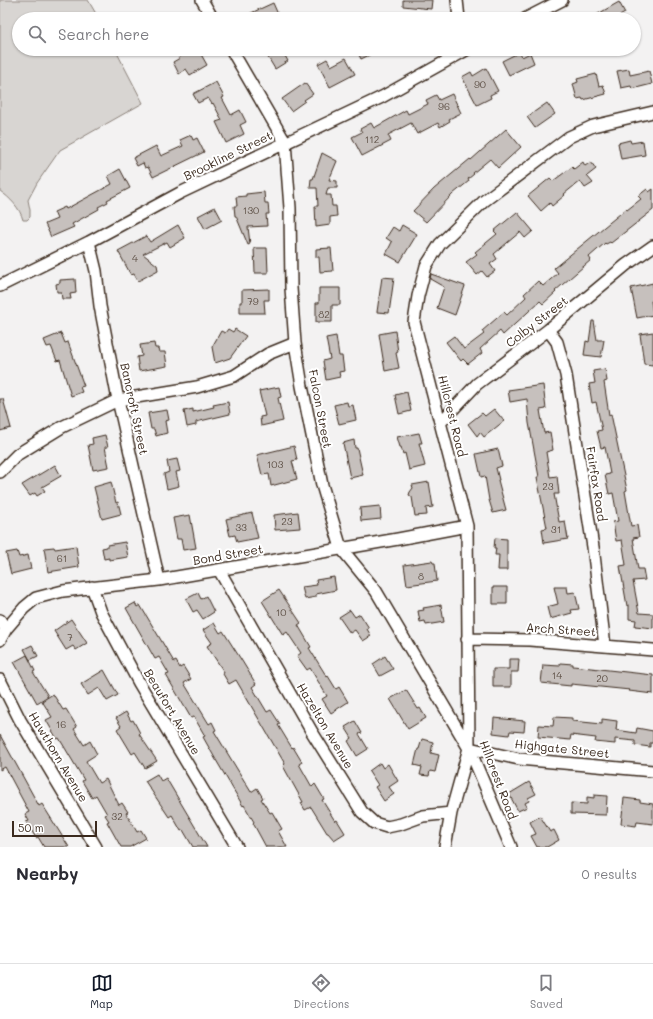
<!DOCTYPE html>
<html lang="en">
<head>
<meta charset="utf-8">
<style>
  body { margin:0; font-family:Mali,sans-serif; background:#f2f2f3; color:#2b2b33 }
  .scale { position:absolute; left:12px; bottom:10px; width:85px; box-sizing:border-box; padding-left:4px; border:2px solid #3b2a1e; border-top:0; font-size:11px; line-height:14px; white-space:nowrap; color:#3b2a1e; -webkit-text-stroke:3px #fff; paint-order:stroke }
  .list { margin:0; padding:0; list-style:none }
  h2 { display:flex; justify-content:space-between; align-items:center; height:52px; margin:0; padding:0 16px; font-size:17px }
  h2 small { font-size:13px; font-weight:400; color:#7c7c81 }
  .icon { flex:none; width:22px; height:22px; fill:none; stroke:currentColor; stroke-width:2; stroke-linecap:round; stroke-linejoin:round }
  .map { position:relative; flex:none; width:653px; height:847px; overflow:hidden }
  .search { position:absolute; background:#fff; box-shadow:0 1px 3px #0004; left:12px; right:12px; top:12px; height:44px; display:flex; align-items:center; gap:10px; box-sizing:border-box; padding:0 14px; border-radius:22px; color:#7c7c81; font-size:15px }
  .sheet { height:116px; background:#fff }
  nav { display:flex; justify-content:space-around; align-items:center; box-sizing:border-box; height:56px; border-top:1px solid #e1e1e2; background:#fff; font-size:11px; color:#7c7c81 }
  nav a { display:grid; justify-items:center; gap:2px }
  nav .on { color:#111827 }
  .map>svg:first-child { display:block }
  .green { fill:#d8d5d2; stroke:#8a8078 }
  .building { fill:#c6c0bd; stroke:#3b2a1e }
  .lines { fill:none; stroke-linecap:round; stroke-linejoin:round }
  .minor-casing { stroke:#3b2a1e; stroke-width:14 }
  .minor { stroke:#fff; stroke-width:11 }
  .labels { text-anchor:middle; stroke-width:4; stroke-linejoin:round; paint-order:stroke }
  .number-label { font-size:10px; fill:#5e5046 }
  .street-label { font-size:12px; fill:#3b2a1e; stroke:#fff }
</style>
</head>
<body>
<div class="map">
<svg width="653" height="847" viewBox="0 0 653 847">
  <rect width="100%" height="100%" fill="#f3f2f2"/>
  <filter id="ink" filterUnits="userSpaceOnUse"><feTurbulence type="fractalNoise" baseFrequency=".025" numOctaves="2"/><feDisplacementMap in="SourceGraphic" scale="8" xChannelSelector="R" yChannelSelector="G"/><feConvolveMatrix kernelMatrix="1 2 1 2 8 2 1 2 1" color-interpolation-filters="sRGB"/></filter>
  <g filter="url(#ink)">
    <path class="green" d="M0 0H88L99 19H19V49H115L143 103 60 150 37 183 28 200 30 210V217L27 220H23C20 208 10 198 0 191Z"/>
    <path class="building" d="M403 0H432L431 9 403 6Z
      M619 2 625 13 614 19H589Z
      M273 3 280 19H238Z
      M174 49H198L207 65 190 75 186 69 179 74 173 62 180 58Z
      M263 49H281L288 61 275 69Z
      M356 49H382L361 59Z
      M520 52 522 57 530 53 534 63 509 75 502 61Z
      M346 58 355 74 330 87 318 64 327 59 331 66Z
      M486 68 498 91 490 95 491 98 477 105 462 77 471 72 473 76Z
      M629 69 630 75 649 71 652 84 632 89 631 86 621 88 617 71Z
      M596 74 599 86 603 85 606 94 583 100 582 98 577 99 573 84 578 82 577 79Z
      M216 82 224 97 222 98 231 115 240 110 246 122 240 125 244 134 226 143 216 122 222 120 213 103 212 104 208 98 198 103 193 94Z
      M305 83 313 94 304 100 305 101 291 111 282 99Z
      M452 94 461 113 449 119 450 121 440 127 438 123 417 134 411 123 388 135 391 141 362 156 352 137 362 132 360 129 371 123 374 128 406 110 408 114 428 104 426 100 436 95 439 100Z
      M547 103 555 114 535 128 527 117Z
      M506 129 521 147 498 168 490 159 473 173 474 174 468 179 469 181 453 194 426 222 413 211 434 189 470 159 471 160Z
      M191 135 193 140 197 138 204 152 153 177 148 167 145 168 143 163 137 166 133 158 156 146 161 156 183 146 180 140Z
      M630 140 631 143 643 141 645 155 621 159 618 143Z
      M322 153 337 161 329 180 337 181V188H328L326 195H331L332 206H336L337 216 330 217V225L316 227 315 206H318L317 188H310L311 179H313Z
      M583 162 585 166 591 162 596 169 587 176 593 183 585 188 580 181 564 194 565 195 552 206 550 203 541 211 528 196 550 178 553 181 572 167 574 169Z
      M120 169 130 188 107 200 108 202 98 207 99 209 72 224 74 227 51 237 45 224 57 219 54 212 65 207 66 209 112 184 108 176Z
      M647 189 649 192 653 189V210L611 243 610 242 606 244 605 243 589 257 591 260 555 291 556 292 543 304 540 301 503 335 500 331 480 349 482 353 468 364 463 359 461 361 446 342 454 336 464 349 484 334 482 331 504 312 507 315 526 297 524 294 538 281 543 286 558 273 554 268 626 209 627 210 641 199 638 196Z
      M264 192 265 203H268L269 214H266L267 226 248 227 250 244 248 245 236 216H235L234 206H237L236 197 246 196V194Z
      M215 207 222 220 205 229 198 216Z
      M517 212 533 231 525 238 520 232 494 254 497 259 490 264 495 271 487 277 482 271 477 275 466 262 477 254 475 252 497 234 494 231Z
      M178 225 185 238 170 247 167 242 143 254 157 265 158 270 138 281 134 274 131 275 118 251 146 236 150 242Z
      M402 225 417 234 400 262 386 254 392 242 386 238 393 227 399 231Z
      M254 248H267L268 273H255Z
      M331 248 333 271 320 272 319 257H316V249Z
      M431 274 465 286 455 315 437 308 444 287 430 279Z
      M382 277 394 278 389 313 377 312Z
      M75 279 76 293 70 294 71 299H62L61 292H57L56 284 60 283V280Z
      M653 283V300L651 301 653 315 637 318 631 288Z
      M319 288H340V305H332V322H316V303H319Z
      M269 289V300H264L265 313H240V302H242V290Z
      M592 321H594L597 340H604L601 357 584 355 586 341 589 342Z
      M228 329 233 332 235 329 246 336 230 358 215 363 212 347 221 331 225 333Z
      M395 331 398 352 396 353 399 368 385 371 379 334Z
      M653 332V365L644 364 640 334Z
      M61 333 65 343 68 342 84 386 80 387 82 392 71 396 60 360 57 361 51 346 47 347 44 340Z
      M336 336 339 356H342L344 371 339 372 340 377 326 380 323 361 330 359 326 338Z
      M154 343 155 348H158L159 352H165L167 366 139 371 137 357 142 356 140 345Z
      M605 369 607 381 604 382 609 415 611 414 627 490 625 491 631 526 637 525 639 537 633 538 638 569H643L645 580 633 581 639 613 653 614V628L635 626 636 620 629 619V605L627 606 620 566 626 565 622 540 616 541 613 522 618 521 613 493 609 494 605 475 610 474 605 447 601 448 597 431 602 430 596 402 592 403 589 384 595 383 593 371Z
      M543 385 546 409 540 410 544 433 550 432 553 450 546 452 550 477 557 476 559 494H554L559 522 565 521 568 539 544 543 542 529 547 528 537 477H539L529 423 527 399 510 402 508 390Z
      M279 387 281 397 278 398 283 421 261 426 260 417 265 416 259 391Z
      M407 392 411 411 399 414 395 395Z
      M0 399H3L11 428 0 431Z
      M228 402 230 414 196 422V425L187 427 184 411 193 409V412L214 407 213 405Z
      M347 402 348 406 353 405 356 420 339 424 334 405Z
      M494 409 504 421 484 437 480 432 477 436 468 424 482 413 485 416Z
      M167 410 169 420 165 421 167 433 156 436 154 429H151L148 413Z
      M419 433 422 443H419L425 466 409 470 405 453 403 454 401 447H400L397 437Z
      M105 435 108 447H105L109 467 93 470 88 445 93 444 92 438Z
      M354 440 355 448H357L363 475 350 478 343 443Z
      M294 446 297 460 292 461 297 479 271 486 269 474 262 475 257 455Z
      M498 449 502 466 496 468 499 480H498L506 510 493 513 489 500 485 476 481 477 476 454Z
      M177 459 180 471 176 472 179 486 167 489 164 474 169 472 167 461Z
      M55 465 61 476 42 487 45 491 37 496 35 493 30 496 22 485Z
      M111 482 116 503 118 502 121 514 102 519 94 487Z
      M429 482 433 507 426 508 427 515 415 516 412 497 409 495 410 492 413 488 412 485Z
      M380 506 381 519 361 521 360 508Z
      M298 512 300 528 275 530 274 515Z
      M252 513 258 538 237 542 235 535 230 536 226 519Z
      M190 515 196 548 183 550 181 539H177L173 518Z
      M495 538 507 539V570H498L499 555H495L496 548H494Z
      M125 542 128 557 109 560V558L104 559 102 548 107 547V545Z
      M76 546 79 567 48 572 44 548 54 547 55 549Z
      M17 551 19 557 28 555 31 569 11 574 6 553Z
      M432 561 433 563H435L437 581 407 585 404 565Z
      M334 577 336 590 316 594V597L305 599 302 587 317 585 316 580Z
      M493 587H507V604H493Z
      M554 587H567L568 593 575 592 579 609 571 610 572 613 550 619 547 607 558 604Z
      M279 590 301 623 298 625 311 647 309 648 327 677 328 676 336 689 339 687 348 702 331 713 322 699 327 696 310 668 307 670 297 656 301 653 287 632 283 635 262 601Z
      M198 593 201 599 206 596 214 612 203 619 197 610 193 612 186 599Z
      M135 603 137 607 140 605 174 662 176 661 180 668 183 666 191 679 184 683 209 724 212 722 216 730 214 731 251 792 257 788 263 798 261 799 270 813 272 812 282 829 278 831 287 847H266L253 823 254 822 244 805 243 806 216 760 203 737 205 736 194 717 191 718 166 675 169 674 159 657 155 659 126 608Z
      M441 605 444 622 426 625 425 621 420 622 418 611 424 610 423 608Z
      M350 610 355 617 360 614 369 628 367 629 371 636 363 641 355 630 350 633 339 617Z
      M71 619 87 643 76 650 73 646 66 650 54 631Z
      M214 623 220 633 223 631 242 661 256 684 252 687 267 712 271 710 280 724 278 725 292 748 293 747 302 762 299 764 312 787 315 784 324 799 322 800 335 821 337 820 345 833 334 840 328 833H327L311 807 305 810 301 803 303 802 283 766 285 764 236 680 229 684 223 674 224 672 207 646 212 643 203 630Z
      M32 645 38 656 30 660 24 649Z
      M27 655 35 671 33 672 48 696 37 703 14 662Z
      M385 656 393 669 380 676 373 664Z
      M509 659H519L518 672H511V687H493V669H509Z
      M560 663 573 664V666L653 675V694L629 691 630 690 571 684V686L541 683 543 665 560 666Z
      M104 670 118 695 107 701 99 688 88 695 81 684Z
      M406 690 418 709 420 708 426 718 408 729 390 699Z
      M53 694 63 710 66 709 77 727 74 729 84 745 90 741 97 754 86 761 99 783 106 779 119 805 122 803 128 812 126 813 137 832 141 830 146 838 130 847H121L107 822 109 821 105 815 107 814 96 795 92 798 82 781 84 780 59 738 57 739 46 720 52 717 42 701Z
      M126 712 131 721 133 720 140 733 139 734 157 761 145 768 135 752 132 754 117 729 121 726 116 718Z
      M554 717 572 718V721L602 724V719L617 721 616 730 636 733 637 728 653 731V743H650V747L635 745V741L615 739V744L595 742 596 738 571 735 570 740 538 737 539 725 553 726Z
      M494 718 525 721 524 732 510 731 509 735 493 733Z
      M355 721 362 733 359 734 368 749 357 756 348 741 352 738 345 727Z
      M0 735 39 806 42 804 69 847H44L38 837 36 838 26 822 29 821 25 814 29 812 5 767 0 770Z
      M422 739 433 742 431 753 439 755 435 772 430 771 429 776 420 775 422 767 414 765 418 749H419Z
      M380 763 383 768 388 764 398 781 389 787 394 794 384 801 375 787 378 785 369 771Z
      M157 774 161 781 166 778 207 847H193L183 830 181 831 172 815 169 817 145 781Z
      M529 782 536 794 528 798 529 801 525 803 527 807 518 811 509 794Z
      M594 795 607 796 606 815 571 814V803L587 804V797L594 798Z
      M624 798 640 800V802L653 804V824L637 822 636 826 621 824Z
      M540 816 550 832 554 830 559 840 547 847H537L531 836 536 834 530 822Z"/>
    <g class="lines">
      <g class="minor-casing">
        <path id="minor" d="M202 0 213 19
          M457 0 459 19
          M525 19 562 0
          M231 49 285 142 290 208 291 288 295 343 302 386 322 485 341 548 376 591 468 747
          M89 242 96 271 100 306 118 400 159 580
          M0 286 89 242 180 193 382 97 468 49
          M548 330 557 342 566 375 593 547 605 646
          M441 422 477 384 548 330 626 265 653 246
          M0 472 18 454 62 427 118 400 197 387 234 376 268 354 295 343
          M219 570 312 732 362 812 374 823 387 827 401 824 423 816 451 813
          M92 587 101 612 139 683 237 847
          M0 620 6 629 0 640
          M6 629 24 608 36 598 63 591 159 580 398 539 467 526
          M467 639 530 640 653 650
          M0 680 20 720 96 847
          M469 748 519 759 653 771
          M445 847 451 813 469 748
          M511 847 469 748 467 526 414 322 418 296 426 266 440 244 484 201 569 137 593 126 653 112"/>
      </g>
      <use href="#minor" class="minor"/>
    </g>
  </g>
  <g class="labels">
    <g class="number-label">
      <text x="480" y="88">90</text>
      <text x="444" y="110">96</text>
      <text x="372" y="143">112</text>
      <text x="251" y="214">130</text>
      <text x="135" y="262">4</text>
      <text x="253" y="305">79</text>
      <text x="324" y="318">82</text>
      <text x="275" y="468">103</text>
      <text x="548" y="490">23</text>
      <text x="287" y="525">23</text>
      <text x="241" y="531">33</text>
      <text x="556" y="533">31</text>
      <text x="62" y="562">61</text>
      <text x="421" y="580">8</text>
      <text x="281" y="616">10</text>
      <text x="70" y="641">7</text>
      <text x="557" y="679">14</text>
      <text x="602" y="682">20</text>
      <text x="61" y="728">16</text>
      <text x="117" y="820">32</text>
    </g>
    <g class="street-label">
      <text transform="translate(228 156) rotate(-26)" y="4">Brookline Street</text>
      <text transform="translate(537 322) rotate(-38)" y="4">Colby Street</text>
      <text transform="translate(134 409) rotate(78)" y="4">Bancroft Street</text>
      <text transform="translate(320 409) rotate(79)" y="4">Falcon Street</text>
      <text transform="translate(452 416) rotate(76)" y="4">Hillcrest Road</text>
      <text transform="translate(596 484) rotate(81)" y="4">Fairfax Road</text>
      <text transform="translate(228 555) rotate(-10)" y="4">Bond Street</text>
      <text transform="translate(561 630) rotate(4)" y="4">Arch Street</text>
      <text transform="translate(172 712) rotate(59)" y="4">Beaufort Avenue</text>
      <text transform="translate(325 726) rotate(59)" y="4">Hazelton Avenue</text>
      <text transform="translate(562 749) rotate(6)" y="4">Highgate Street</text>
      <text transform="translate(58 757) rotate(59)" y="4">Hawthorn Avenue</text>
      <text transform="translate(498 780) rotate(69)" y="4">Hillcrest Road</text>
    </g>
  </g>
</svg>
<div class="scale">50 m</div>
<div class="search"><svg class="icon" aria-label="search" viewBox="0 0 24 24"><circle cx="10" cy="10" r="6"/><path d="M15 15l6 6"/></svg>Search here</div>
</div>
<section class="sheet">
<h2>Nearby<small>0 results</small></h2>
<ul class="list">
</ul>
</section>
<nav>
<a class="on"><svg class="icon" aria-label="map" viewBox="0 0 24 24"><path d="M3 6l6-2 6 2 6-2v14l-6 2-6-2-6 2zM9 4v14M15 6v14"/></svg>Map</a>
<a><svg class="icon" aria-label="directions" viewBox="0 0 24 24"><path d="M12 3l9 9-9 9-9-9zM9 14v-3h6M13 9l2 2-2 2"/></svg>Directions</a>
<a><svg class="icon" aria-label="saved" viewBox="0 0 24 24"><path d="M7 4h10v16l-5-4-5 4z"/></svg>Saved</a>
</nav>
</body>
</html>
